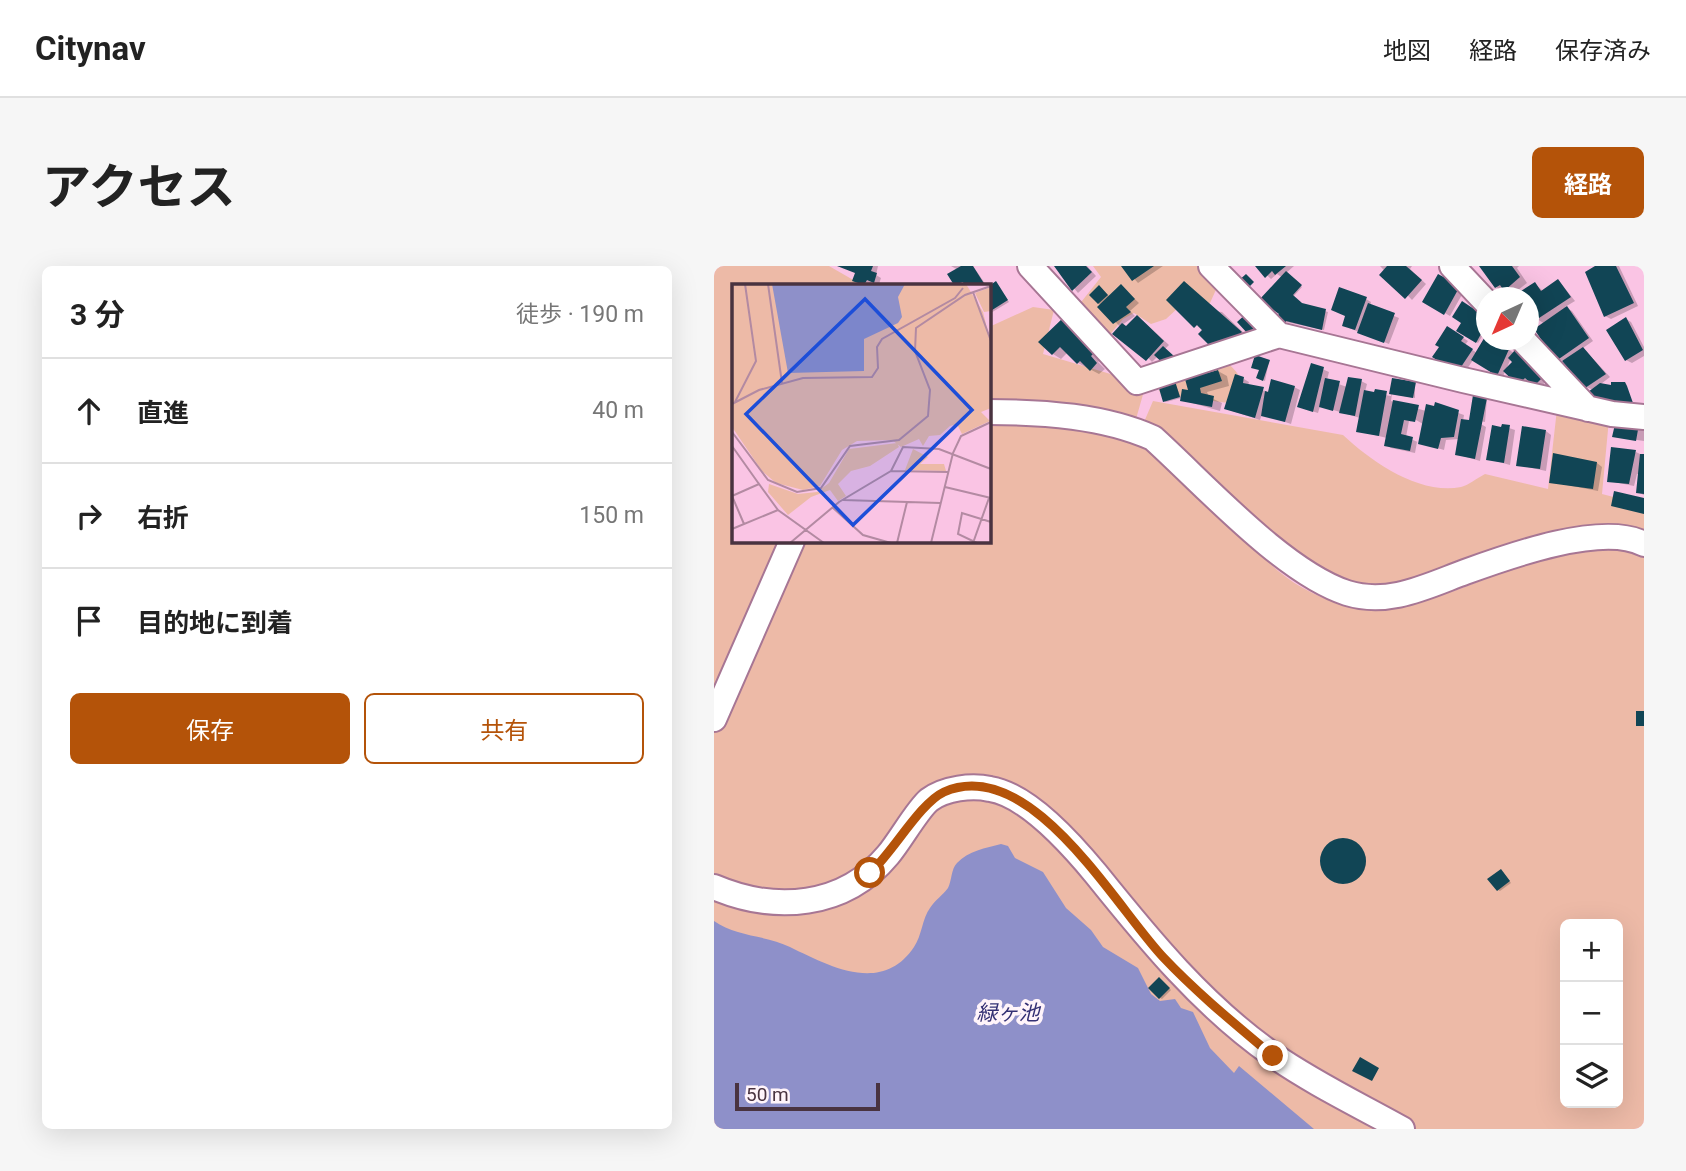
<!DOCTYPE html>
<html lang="ja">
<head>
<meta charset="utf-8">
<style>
  body { margin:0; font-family:Roboto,"Noto Sans JP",sans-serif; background:#f6f6f6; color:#222 }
  .controls { position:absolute; right:21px; bottom:21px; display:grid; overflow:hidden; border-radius:10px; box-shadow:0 7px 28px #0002 }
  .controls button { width:63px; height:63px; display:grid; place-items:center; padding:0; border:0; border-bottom:2px solid #e0e0e0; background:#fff; color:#222; font:35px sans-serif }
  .compass { position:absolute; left:762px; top:21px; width:63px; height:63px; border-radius:50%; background:#fff; box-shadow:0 7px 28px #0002; rotate:224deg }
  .scale { position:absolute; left:21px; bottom:18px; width:145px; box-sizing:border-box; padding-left:7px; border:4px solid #493340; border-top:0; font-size:19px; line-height:24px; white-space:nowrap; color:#493340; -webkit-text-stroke:5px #fff4fa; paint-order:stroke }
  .stop { position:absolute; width:21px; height:21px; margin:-16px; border:5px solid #b45309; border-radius:50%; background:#fff }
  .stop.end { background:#b45309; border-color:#fff; box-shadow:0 2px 7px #0008 }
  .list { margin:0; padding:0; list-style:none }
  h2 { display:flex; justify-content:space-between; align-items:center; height:91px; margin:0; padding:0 28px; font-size:30px }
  h2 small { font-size:23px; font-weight:400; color:#767676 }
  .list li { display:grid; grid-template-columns:46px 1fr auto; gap:21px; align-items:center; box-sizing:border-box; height:105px; padding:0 28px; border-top:2px solid #e0e0e0 }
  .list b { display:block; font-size:26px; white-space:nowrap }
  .list em { font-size:23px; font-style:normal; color:#767676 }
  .actions { display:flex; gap:14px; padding:21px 28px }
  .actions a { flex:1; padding:16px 0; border:2px solid #b45309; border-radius:10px; text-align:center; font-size:24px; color:#b45309 }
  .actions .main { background:#b45309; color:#fff }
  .icon { flex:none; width:38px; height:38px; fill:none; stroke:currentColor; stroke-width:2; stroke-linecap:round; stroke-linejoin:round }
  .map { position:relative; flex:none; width:930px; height:863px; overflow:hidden; border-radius:10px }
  header { display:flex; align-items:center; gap:42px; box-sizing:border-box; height:98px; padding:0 35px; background:#fff; border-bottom:2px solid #e0e0e0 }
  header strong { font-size:33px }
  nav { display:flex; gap:38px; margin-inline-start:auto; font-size:24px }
  .intro { display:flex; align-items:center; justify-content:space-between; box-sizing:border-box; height:168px; padding:0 42px }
  h1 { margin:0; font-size:49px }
  .button { padding:18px 32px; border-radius:10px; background:#b45309; color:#fff; font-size:24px; font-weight:700 }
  main { display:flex; gap:42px; padding:0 42px }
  aside { flex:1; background:#fff; border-radius:10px; box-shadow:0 7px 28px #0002 }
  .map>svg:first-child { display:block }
  .green { fill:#edbaa7; fill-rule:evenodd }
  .water { fill:#8e90c9 }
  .shadow { fill:#0003; fill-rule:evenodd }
  .building { fill:#114555 }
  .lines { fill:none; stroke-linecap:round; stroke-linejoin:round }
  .minor-casing { stroke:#a77694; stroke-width:28 }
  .minor { stroke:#fff; stroke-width:24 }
  .route { stroke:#b45309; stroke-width:9 }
  .labels { text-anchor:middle; stroke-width:7; stroke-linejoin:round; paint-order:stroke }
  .water-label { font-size:21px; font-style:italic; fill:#343074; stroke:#fff4fa }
  .inset-road { fill:none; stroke:#b38aa2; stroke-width:2 }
  .view { fill:#1d4ed8; fill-opacity:0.15; stroke:#1d4ed8; stroke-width:3.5 }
  .inset-edge { fill:none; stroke:#493340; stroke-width:3.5 }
</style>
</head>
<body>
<header>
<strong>Citynav</strong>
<nav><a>地図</a><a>経路</a><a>保存済み</a></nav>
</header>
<div class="intro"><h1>アクセス</h1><a class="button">経路</a></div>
<main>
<aside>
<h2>3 分<small>徒歩 · 190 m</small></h2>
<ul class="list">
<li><svg class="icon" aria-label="ahead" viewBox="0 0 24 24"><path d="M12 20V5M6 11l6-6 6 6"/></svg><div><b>直進</b></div><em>40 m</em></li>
<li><svg class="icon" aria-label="right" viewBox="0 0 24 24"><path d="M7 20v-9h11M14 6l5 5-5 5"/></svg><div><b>右折</b></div><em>150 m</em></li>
<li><svg class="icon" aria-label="arrive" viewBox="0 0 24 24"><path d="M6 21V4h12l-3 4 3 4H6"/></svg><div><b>目的地に到着</b></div></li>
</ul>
<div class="actions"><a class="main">保存</a><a>共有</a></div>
</aside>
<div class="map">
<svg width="930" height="863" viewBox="0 0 930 863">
  <rect width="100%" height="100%" fill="#fac4e4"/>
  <path class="green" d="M0 0H115L148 19H19V275H275V61L319 41 340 44 329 88 410 112 430 125 422 153C428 164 433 176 440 186 456 209 502 246 524 267 544 286 565 309 589 322 682 375 756 307 847 289 877 283 901 278 930 289V863H0ZM851 658H904V837H851Z
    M379 0H488L505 17 496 37 465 41 452 53 437 58 420 47 409 53 393 72 364 40 387 11Z
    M513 97C528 108 532 123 536 140L448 128 445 125 449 119Z
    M439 135 629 169C658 196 705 229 747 221 755 219 763 212 771 208L834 223 843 143 895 153 888 228 930 239V267C860 244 785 284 720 306 696 314 674 324 648 320 584 311 518 223 469 183 456 172 445 161 430 156Z"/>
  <path class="water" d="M287 578 294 580 301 592 329 606 352 642 377 664 389 681 424 702 437 728 446 735 461 733 467 742 479 746 496 782 520 807 525 800 600 863H0V655C22 671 52 669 76 681 115 700 168 729 200 681 208 669 208 653 216 642 221 634 229 629 234 622 238 614 237 603 243 597 254 585 272 582 287 578Z"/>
  <path class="shadow" d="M126 0H164L162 9 167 12 165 18 146 17 143 7Z
    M237 0H259L272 19 251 17 242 19 236 9 244 4Z
    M342 0H373L382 10 364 27Z
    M409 0H449L424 17Z
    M543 0H580L572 7 588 21 579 31 589 39 614 46 610 64 572 56 565 50 569 12 563 8 557 13Z
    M666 0H698L696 3 712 18 698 34Z
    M770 0H805L803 2 813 17 799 28 790 26 782 21Z
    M884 0H905L924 40 897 53 891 50Z
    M724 10 750 25 736 50 710 35Z
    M845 15 861 35 851 41 858 45 879 75 869 82 896 111 883 121 910 119 918 139 872 121 850 95 843 93 831 58 823 53 821 18 829 25Z
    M471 17 501 45 508 46 532 69 503 81 497 78 489 65 454 34Z
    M282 18 295 36 275 48V22Z
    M407 20 425 37 416 45 421 50 408 59 413 62 429 55 455 79 438 96 377 29 385 21 396 31Z
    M652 33 657 36 656 40 685 52 675 78 635 62 633 50Z
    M749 38 772 53V64L764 77 745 64 750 56Z
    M351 53 391 90 384 96 391 103 385 108 364 97 354 86 347 93 339 88Z
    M912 53 917 56 930 81V90L918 97 912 94Z
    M734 62 754 75 751 79 763 87 772 73 783 80 785 76 834 113 826 122 816 115 810 121 791 105 789 111 759 94 751 106 747 103ZM797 92 801 96 792 104Z
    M555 95 551 115 544 112 547 104Z
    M599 99 615 106 613 114 633 121 635 113 647 115 653 118 651 126 677 130 680 114 701 118V132L678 128 677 135 712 145 713 140 721 142 722 139 750 149 749 155 765 158 757 153 761 131 773 133 771 156 760 154 772 161 766 195 742 188 745 173 732 174 730 184 703 176 701 187 677 182 672 179 673 172 644 165 646 152 606 140 604 147 591 143 586 140ZM695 150 709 158 706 177 692 171 695 155 698 156 693 153Z
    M504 105 513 110 515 120 493 126 495 131 508 137 506 145 468 134Z
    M530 113 535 116 534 120 555 126 580 121 586 124 577 158 548 148 546 154 512 143Z
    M461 117 467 132 452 136 450 135Z
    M930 158V175L902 171Z
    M789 160 801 164 796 199 774 193Z
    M832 165 837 169 832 205 804 199Z
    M922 186 930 190V229L923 226 926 208H923L920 220 895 215Z
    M883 197 888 201 884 225 837 216Z
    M610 596a21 21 0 1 1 42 0a21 21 0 1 1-42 0Z
    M789 606 797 617 786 625 784 624Z
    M447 714 457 724 448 733 446 732Z"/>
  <path class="building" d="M123 0H159L157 5 163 7 160 17 153 14 150 19 138 15 141 7Z
    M247 0H259L271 19H250L249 16 240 19 233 8Z
    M340 0H372L378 6 358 25Z
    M407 0H440L418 15Z
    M541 0H572L561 9 558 5 551 12Z
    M673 0H692L708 14 691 33 665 9Z
    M765 0H798L806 11 790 25 786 19 781 22Z
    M881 0H902L920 37 890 51 871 6Z
    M572 5 588 19 579 29 588 37 612 43 608 64 572 55 571 58 563 50 565 48 545 34Z
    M532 8 540 16 531 25 523 16Z
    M724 8 746 20 730 49 708 36Z
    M844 13 857 31 822 54 814 43V32H807L804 27 821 16 827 25Z
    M282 15 294 34 275 46V20Z
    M470 15 528 66 514 80 509 75 504 80 500 76 496 80 484 68 488 64 483 59 480 62 452 34Z
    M407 18 421 33 412 41 417 46 399 58 383 41Z
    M385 19 394 29 384 38 375 29Z
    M625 21 653 31 641 64 628 60 631 50 617 44Z
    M748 35 772 51V59L762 77 742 65 747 57 738 51Z
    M654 37 681 47 670 77 643 67Z
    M853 40 875 72 842 95 820 63Z
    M533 47 544 58 534 68 523 56Z
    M423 49 450 75 432 95 398 68 408 57 412 60Z
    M350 51 383 84 377 90 383 97 376 105 366 95 363 98 346 81 338 89 324 76Z
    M912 51 929 84 911 95 892 64Z
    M733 60 750 71 747 75 759 83 745 104H739L718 91 725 81 721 79Z
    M772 69V74L782 77 785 74 796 81 783 110 757 94Z
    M449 80 461 91 452 100 440 89Z
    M869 81 892 108 871 122 848 95Z
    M802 83 830 110 820 120 811 112 804 119 789 105 798 96 794 92Z
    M541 89 556 94 549 115 542 112 545 104 537 102Z
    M597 97 610 101 599 146 583 141Z
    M504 104 508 115 486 122 487 127 500 130 498 141 466 135 468 123 474 124 471 113Z
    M521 108 530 111 529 117 550 121 541 152 510 143Z
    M634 111 648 113 641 150 625 147Z
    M611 112 626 115 619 145 605 141Z
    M678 112 702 116 699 132 675 128Z
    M557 113 581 120 571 156 547 150 551 125 554 126Z
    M461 115 466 131 449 136 444 119Z
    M897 116H911L913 120 919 137H913L912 142 870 129 886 117 897 119Z
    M661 123 673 125 665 170 642 166 650 124 660 126Z
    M759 129 773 132 761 193 741 189 747 153 755 154Z
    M679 134 705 139 701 156 690 154 687 168 699 171 696 185 670 180Z
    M721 136 745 144 740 171 727 172 724 183 704 178 712 138 720 140Z
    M902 154 925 158 922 175 898 171Z
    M788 158 796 159 790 197 772 194 778 159 787 161Z
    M808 160 832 164 826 203 802 200Z
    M897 181 922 184 915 218 893 216Z
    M839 187 883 196 879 223 835 217Z
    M926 188H930V228L922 227Z
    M900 225 930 232V248L897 240Z
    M922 445H930V460H922Z
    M606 595a23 23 0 1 1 46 0a23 23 0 1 1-46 0Z
    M787 603 796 615 783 625 773 613Z
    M445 711 456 722 445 733 434 722Z
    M646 791 665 802 658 815 638 805Z"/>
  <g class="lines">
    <g class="minor-casing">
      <path id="minor" d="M316 0 423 116 565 69
        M497 0 565 69 749 114 898 148 930 151
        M738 0 772 36
        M809 74 874 143
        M275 146C329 146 390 150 439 172 491 219 569 306 633 327 675 340 713 320 751 306 795 290 889 256 930 278
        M0 453 78 275
        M0 621C61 647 130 642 174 589 186 575 203 544 215 534 231 522 258 519 276 523 314 529 358 579 382 608 435 674 489 740 559 789 599 817 645 839 688 863"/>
    </g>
    <use href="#minor" class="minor"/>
  </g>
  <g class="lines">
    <path class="route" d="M156 607C179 586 206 537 230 526 316 488 401 640 449 691 483 727 521 758 559 790"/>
  </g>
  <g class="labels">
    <g class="water-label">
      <text x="294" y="754">緑ヶ池</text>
    </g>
  </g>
  <g transform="translate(18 18)">
    <rect width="259" height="259" fill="#fac4e4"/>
    <path d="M0 0H234L251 28 259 60V124L249 128 258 137 230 150 225 140 218 142 208 151 197 152 191 162 187 155 169 163 160 156 125 157 110 166 88 202 71 206 44 199 30 187 0 143ZM259 3V27L252 28 243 9ZM165 159 167 163 138 182 119 187 106 200 114 212 106 217 98 206 79 213 56 231 36 208 37 200 66 210 85 208 97 199 117 165ZM181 165 196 173 188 180H212L214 187 173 186Z" fill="#edbaa7"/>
    <path d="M40 0H173L166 13 170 33 166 39 132 55V87L56 89Z" fill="#8e90c9"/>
    <path class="inset-road" d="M36 0 50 99M241 8 259 57M3 118 24 77 13 0M0 120 27 106 71 94 140 93 146 84 145 63 150 55 223 14 231 4M0 148 36 196 65 208 89 204 118 162 167 156 196 132 198 106 183 67 184 44 233 11 259 2M0 162 27 200M159 187 171 163 207 165 259 185M213 203 259 214M0 212 27 200 46 226 92 259M0 212 12 240M111 216 208 219M100 223 131 251 159 259M0 245 46 226M58 259 107 218 159 187 216 188M165 259 175 218M199 259 221 169 229 152 259 138M241 259 257 214M245 259 226 250 230 229 259 238"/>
    <path class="view" d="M133 15 240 126 121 241 14 130Z"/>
    <rect width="259" height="259" class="inset-edge"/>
  </g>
</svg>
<div class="controls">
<button>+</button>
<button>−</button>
<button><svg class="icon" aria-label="layers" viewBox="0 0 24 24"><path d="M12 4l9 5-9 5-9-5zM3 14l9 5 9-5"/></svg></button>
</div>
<svg class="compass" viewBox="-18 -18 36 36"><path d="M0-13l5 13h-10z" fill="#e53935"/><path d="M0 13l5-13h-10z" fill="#767676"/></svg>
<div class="scale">50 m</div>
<div class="stop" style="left:156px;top:607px"></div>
<div class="stop end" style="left:559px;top:790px"></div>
</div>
</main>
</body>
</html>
